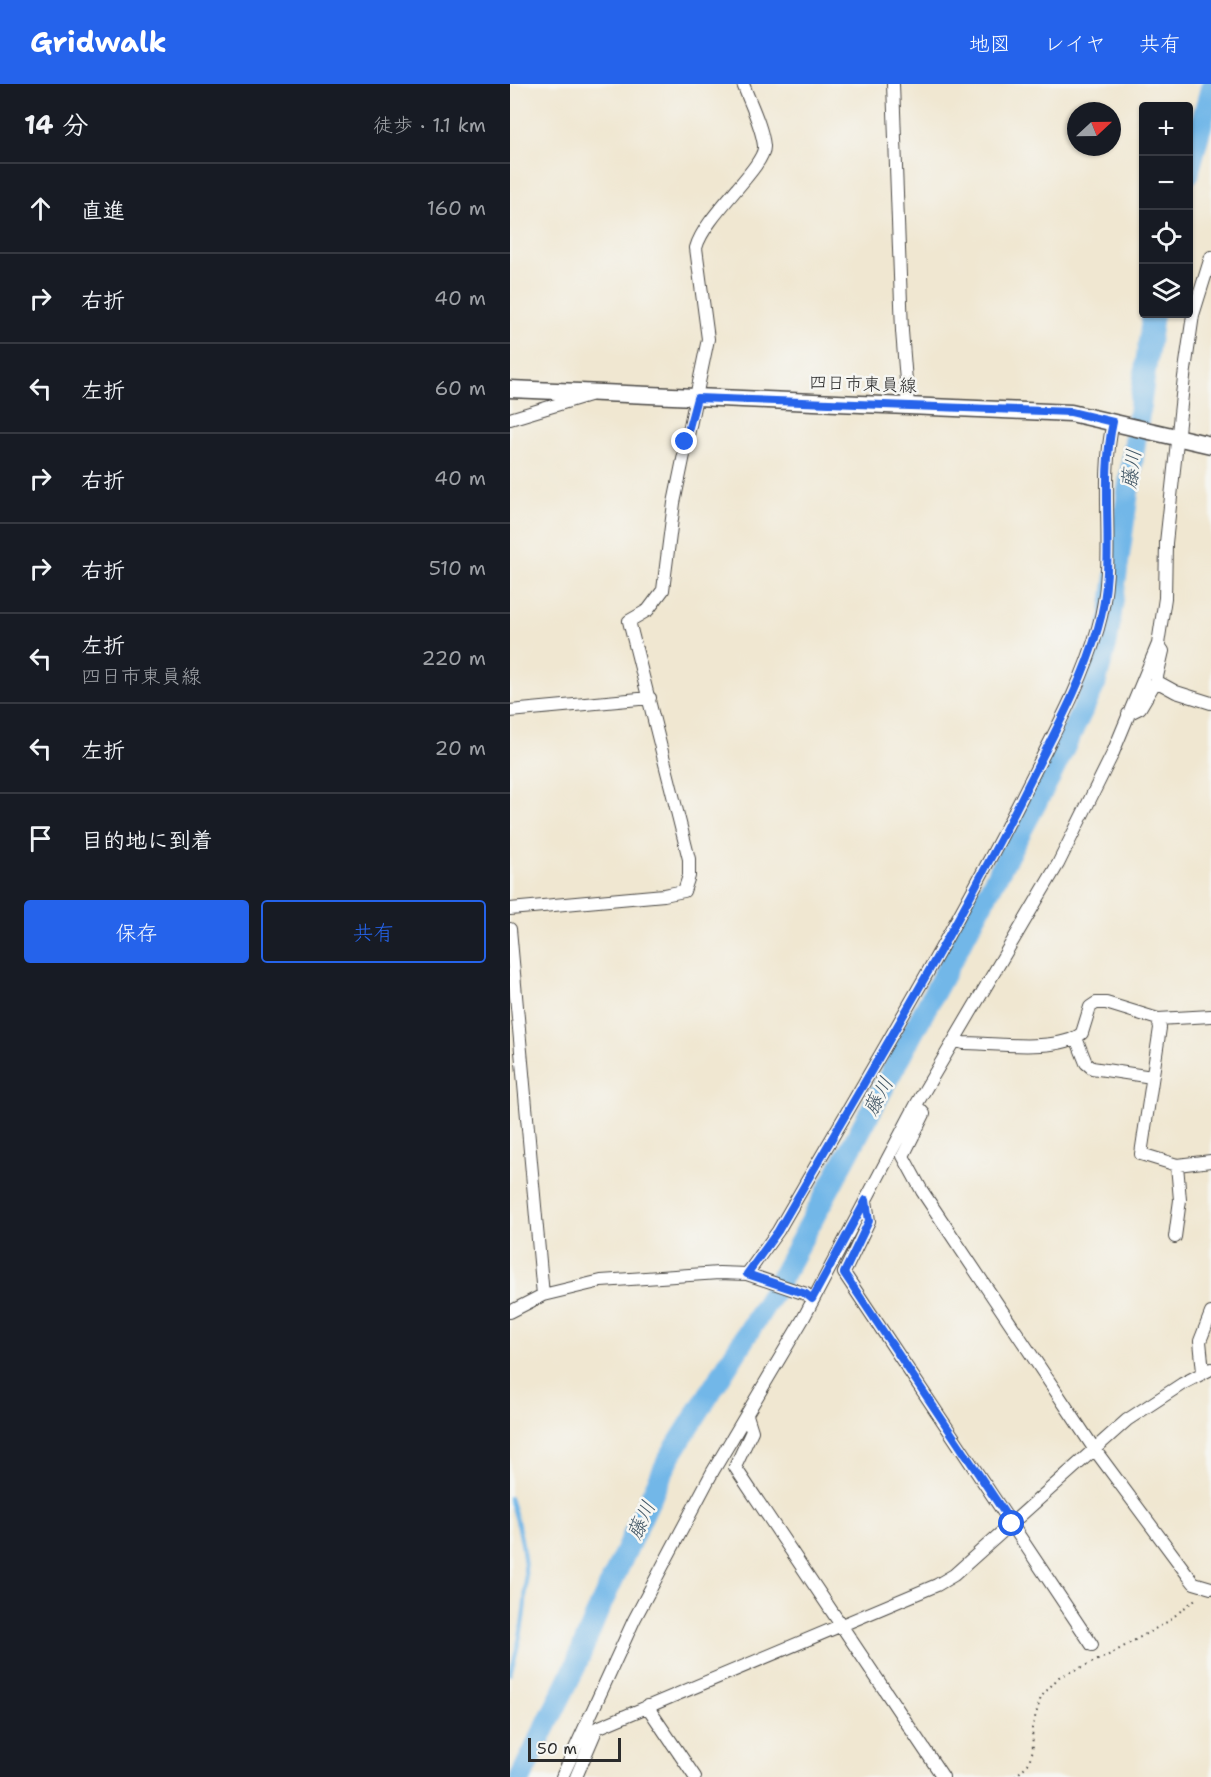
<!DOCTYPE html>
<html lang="ja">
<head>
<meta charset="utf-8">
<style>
  body { margin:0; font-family:"Shantell Sans","Klee One",sans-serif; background:#242831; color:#f1f3f6 }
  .controls { position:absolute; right:18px; top:18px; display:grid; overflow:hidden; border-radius:6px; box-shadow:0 2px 4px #0004 }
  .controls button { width:54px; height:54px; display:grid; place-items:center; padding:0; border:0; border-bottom:2px solid #363941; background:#171b24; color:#f1f3f6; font:30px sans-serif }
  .compass { position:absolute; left:557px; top:18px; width:54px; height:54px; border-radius:50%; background:#171b24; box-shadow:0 2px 4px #0004; rotate:68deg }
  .scale { position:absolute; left:18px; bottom:15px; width:93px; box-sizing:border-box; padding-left:6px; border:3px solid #2b2b2b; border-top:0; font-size:16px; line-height:21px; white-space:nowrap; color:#2b2b2b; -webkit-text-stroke:4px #f6f6f2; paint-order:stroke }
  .stop { position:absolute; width:18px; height:18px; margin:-14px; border:4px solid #2563eb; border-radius:50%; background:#fff }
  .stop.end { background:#2563eb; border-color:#fff; box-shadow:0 2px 6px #0008 }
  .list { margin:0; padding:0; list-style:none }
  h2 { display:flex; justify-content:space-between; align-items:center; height:78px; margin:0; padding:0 24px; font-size:26px }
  h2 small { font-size:20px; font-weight:400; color:#9ea1a6 }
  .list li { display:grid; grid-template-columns:39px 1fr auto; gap:18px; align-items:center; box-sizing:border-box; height:90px; padding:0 24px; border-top:2px solid #363941 }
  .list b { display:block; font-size:22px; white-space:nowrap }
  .list p { margin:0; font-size:20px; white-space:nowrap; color:#9ea1a6 }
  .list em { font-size:20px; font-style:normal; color:#9ea1a6 }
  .actions { display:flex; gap:12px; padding:18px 24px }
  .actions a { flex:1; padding:14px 0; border:2px solid #2563eb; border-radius:6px; text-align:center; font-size:21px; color:#2563eb }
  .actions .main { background:#2563eb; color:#fff }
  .icon { flex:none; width:33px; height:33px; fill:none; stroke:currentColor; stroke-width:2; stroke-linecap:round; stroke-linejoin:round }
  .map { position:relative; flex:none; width:701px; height:1693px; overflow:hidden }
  header { display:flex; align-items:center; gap:36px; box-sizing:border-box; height:84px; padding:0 30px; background:#2563eb; color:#fff }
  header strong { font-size:28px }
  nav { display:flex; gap:33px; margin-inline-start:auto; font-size:21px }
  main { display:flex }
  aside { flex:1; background:#171b24 }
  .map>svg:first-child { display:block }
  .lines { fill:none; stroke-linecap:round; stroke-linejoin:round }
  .stream { stroke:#72b7e8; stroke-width:4 }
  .river { stroke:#72b7e8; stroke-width:22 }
  .minor-casing { stroke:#494744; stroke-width:14 }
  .major-casing { stroke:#494744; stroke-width:19 }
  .path { stroke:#494744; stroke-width:2; stroke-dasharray:1.5 4.5; stroke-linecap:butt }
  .minor { stroke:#fff; stroke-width:12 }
  .major { stroke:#fff; stroke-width:16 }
  .route { stroke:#2563eb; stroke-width:8 }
  .labels { text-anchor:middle; stroke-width:5; stroke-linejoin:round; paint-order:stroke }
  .street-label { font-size:18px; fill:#2b2b2b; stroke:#f6f6f2 }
  .water-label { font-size:20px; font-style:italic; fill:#405564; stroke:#f6f6f2 }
</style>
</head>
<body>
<header>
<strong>Gridwalk</strong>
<nav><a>地図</a><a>レイヤ</a><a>共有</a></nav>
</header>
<main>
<aside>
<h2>14 分<small>徒歩 · 1.1 km</small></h2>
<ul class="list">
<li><svg class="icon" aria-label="ahead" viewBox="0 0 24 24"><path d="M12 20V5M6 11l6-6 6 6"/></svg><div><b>直進</b></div><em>160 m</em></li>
<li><svg class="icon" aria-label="right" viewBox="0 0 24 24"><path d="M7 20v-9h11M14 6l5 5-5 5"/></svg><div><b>右折</b></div><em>40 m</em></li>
<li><svg class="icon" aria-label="left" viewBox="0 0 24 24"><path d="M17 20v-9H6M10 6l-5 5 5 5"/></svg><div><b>左折</b></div><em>60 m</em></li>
<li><svg class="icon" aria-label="right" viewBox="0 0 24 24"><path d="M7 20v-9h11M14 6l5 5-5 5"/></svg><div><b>右折</b></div><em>40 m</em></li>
<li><svg class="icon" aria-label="right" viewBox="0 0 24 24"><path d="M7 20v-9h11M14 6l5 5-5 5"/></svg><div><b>右折</b></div><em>510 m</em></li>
<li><svg class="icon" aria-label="left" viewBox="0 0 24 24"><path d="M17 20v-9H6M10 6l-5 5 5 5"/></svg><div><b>左折</b><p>四日市東員線</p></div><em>220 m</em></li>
<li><svg class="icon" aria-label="left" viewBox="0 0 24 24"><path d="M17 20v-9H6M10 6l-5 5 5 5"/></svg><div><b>左折</b></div><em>20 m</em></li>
<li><svg class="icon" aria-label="arrive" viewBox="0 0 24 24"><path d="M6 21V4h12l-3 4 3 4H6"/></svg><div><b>目的地に到着</b></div></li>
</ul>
<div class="actions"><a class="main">保存</a><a>共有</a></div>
</aside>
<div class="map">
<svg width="701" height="1693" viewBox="0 0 701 1693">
  <rect width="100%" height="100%" fill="#f6f6f2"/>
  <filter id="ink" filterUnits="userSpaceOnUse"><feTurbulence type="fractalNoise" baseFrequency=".0167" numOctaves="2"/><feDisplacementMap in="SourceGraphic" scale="12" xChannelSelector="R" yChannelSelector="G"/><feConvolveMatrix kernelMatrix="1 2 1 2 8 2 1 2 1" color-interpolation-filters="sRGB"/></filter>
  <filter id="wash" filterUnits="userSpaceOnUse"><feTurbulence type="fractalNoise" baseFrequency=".008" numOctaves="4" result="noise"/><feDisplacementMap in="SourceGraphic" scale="24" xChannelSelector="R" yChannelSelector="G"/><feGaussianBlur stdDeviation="1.35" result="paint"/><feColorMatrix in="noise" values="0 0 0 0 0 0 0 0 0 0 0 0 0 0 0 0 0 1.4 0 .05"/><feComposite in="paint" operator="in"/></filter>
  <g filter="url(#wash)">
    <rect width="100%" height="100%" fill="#f0e7d1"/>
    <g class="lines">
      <path class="stream" d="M0 1414C22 1477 20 1527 0 1590"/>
      <path class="river" d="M678 90 701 4
        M11 1693 65 1583 88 1527 159 1374 264 1207 542 689 585 600 597 557 643 230"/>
    </g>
  </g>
  <g filter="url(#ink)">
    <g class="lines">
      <g class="minor-casing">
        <path id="minor" d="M383 0 392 247 398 322
          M0 335 79 311
          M648 560 653 567 646 597 666 608 701 619
          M0 627 140 614
          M618 630 630 624 646 597
          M0 825 154 811 174 807 179 792V775L119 537 138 526 153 506 164 419 198 255 186 164C194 132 256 82 254 62 252 42 240 19 233 0
          M0 845 33 1211
          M648 935 650 944 631 1070 667 1081 701 1077
          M566 954 576 979 582 984 642 993
          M445 956 453 959C482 959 550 969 572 949L580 923 586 919H596L648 935 701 932
          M406 1021 414 1030 393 1072 412 1107 585 1366 677 1490 684 1499 701 1504
          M356 1116 359 1137 334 1189 582 1561
          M665 1153 670 1116 667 1081
          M237 1190 268 1147C351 1003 437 861 512 713 539 658 571 604 588 544 608 477 588 405 603 338
          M0 1228 33 1211 91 1197 209 1189 237 1190 296 1210 302 1215
          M693 1288 690 1257 701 1229
          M237 1331 242 1347 225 1383 433 1693
          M137 1622 185 1693
          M52 1693 124 1536 203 1387 293 1235 406 1021 548 780 602 671 648 560 655 514 656 459 674 293 683 231 701 173
          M66 1693 87 1644 427 1501 444 1491 617 1336 672 1300 701 1285"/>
      </g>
      <g class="major-casing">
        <path id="major" d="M0 305 561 329 701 361"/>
      </g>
      <path class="path" d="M505 1693 518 1680 523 1666 522 1644 531 1613 549 1593 597 1572 657 1538 688 1513"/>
      <use href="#minor" class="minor"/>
      <use href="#major" class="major"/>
    </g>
  </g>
  <g class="lines" filter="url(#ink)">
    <path class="route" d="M175 358 187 314 561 328 603 338C588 405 608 478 588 544 571 604 539 658 512 713 438 861 351 1003 268 1147L237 1190 296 1210 302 1215 356 1116 359 1137 334 1189 502 1440"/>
  </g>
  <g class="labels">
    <g class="street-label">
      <text transform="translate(353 300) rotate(2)" y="6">四日市東員線</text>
    </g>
    <g class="water-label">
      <text transform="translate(621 385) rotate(-82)" y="7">藤川</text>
      <text transform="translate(368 1012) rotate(-62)" y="7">藤川</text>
      <text transform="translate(131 1436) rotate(-65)" y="7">藤川</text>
    </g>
  </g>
</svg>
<div class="controls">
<button>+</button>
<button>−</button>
<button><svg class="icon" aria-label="locate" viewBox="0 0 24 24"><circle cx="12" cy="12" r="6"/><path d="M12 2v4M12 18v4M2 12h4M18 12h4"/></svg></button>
<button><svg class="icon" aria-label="layers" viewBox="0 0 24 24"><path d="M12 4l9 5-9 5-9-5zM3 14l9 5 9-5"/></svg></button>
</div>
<svg class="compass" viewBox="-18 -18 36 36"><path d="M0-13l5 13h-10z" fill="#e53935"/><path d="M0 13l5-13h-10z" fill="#9ea1a6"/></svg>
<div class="scale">50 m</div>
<div class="stop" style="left:502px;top:1440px"></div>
<div class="stop end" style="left:175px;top:358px"></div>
</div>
</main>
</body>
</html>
